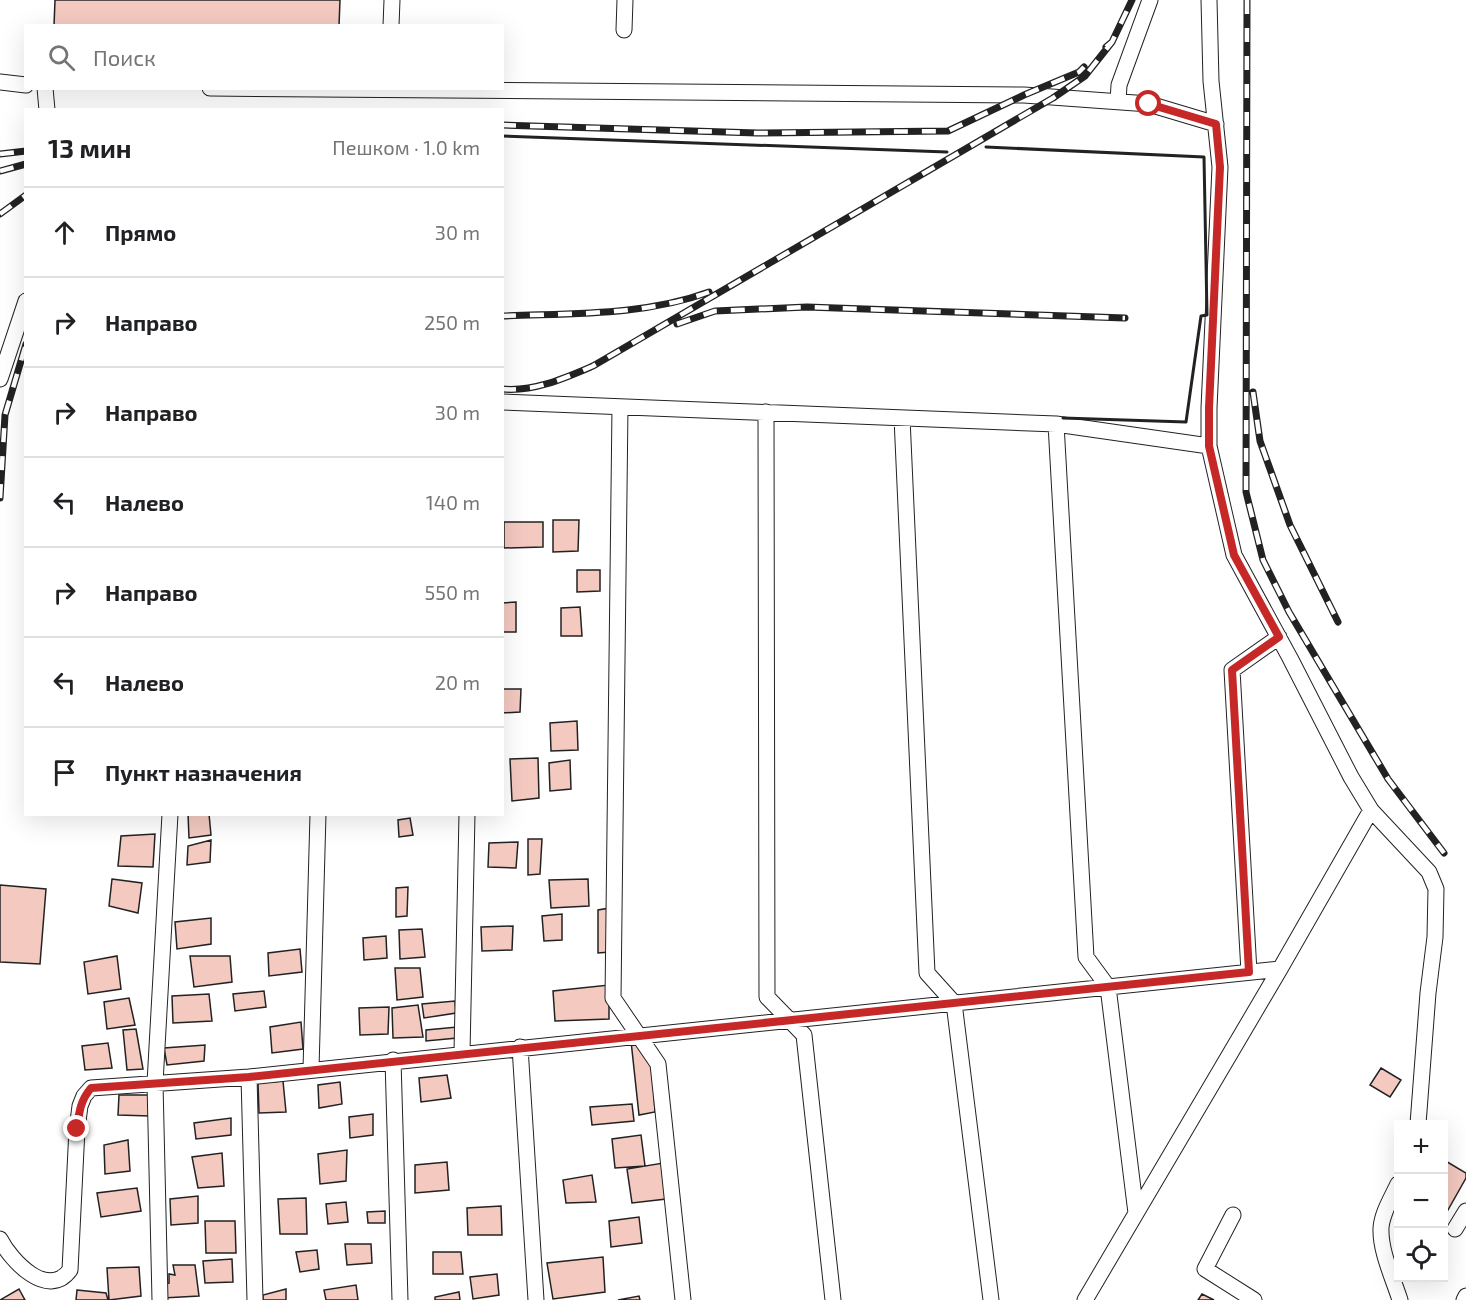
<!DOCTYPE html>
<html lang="ru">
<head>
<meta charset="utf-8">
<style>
  body { margin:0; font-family:"Exo 2",sans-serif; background:#f2f2f2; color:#202124 }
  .controls { position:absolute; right:18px; bottom:18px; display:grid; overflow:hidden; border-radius:0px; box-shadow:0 6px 24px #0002 }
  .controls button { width:54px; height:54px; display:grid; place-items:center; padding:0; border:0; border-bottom:2px solid #e0e0e0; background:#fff; color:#202124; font:30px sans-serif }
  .stop { position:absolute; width:18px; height:18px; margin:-14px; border:4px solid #c62828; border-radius:50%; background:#fff }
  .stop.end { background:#c62828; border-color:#fff; box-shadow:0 2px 6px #0008 }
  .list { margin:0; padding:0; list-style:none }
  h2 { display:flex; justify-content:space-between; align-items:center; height:78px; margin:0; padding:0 24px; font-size:26px }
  h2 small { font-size:20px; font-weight:400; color:#757577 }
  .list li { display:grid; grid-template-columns:39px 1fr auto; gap:18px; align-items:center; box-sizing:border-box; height:90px; padding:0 24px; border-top:2px solid #e0e0e0 }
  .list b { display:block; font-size:22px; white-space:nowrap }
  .list em { font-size:20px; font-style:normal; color:#757577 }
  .icon { flex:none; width:33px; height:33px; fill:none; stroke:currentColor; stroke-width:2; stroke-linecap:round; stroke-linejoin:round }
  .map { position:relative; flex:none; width:1466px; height:1300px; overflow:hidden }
  .search { position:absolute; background:#fff; box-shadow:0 6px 24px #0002; left:24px; top:24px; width:480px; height:66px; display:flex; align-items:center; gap:15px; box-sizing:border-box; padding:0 21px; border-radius:0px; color:#757577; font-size:22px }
  .panel { position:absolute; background:#fff; box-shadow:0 6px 24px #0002; left:24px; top:108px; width:480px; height:708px; border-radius:0px }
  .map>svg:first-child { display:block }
  .building { fill:#f3c9c0; stroke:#222; stroke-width:1.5 }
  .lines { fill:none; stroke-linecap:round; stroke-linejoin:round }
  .minor-casing { stroke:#222; stroke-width:17 }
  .minor { stroke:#fff; stroke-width:15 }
  .rail-casing { stroke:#222; stroke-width:7 }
  .rail { stroke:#fff; stroke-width:4.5; stroke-dasharray:14; stroke-linecap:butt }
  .wall { stroke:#222; stroke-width:3 }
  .route { stroke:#c62828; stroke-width:8 }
</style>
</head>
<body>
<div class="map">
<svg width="1466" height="1300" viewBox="0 0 1466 1300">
  <rect width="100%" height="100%" fill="#fff"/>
  <path class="building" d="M55 0H340L339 26H54Z
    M553 520H579L578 551 553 552Z
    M504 522H543V547L504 548Z
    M577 570H600V591L577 592Z
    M516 602V632H502V603Z
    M580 607 582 636H561V608Z
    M502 689H521L520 712 502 713Z
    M577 721 578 750 551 751 550 723Z
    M538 758 539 798 512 801 510 759Z
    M570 760 571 789 550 791 549 763Z
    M188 814H209L211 835 189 838Z
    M410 818 413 835 399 837 398 820Z
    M155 834 153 867 118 866 121 836Z
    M528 839H542L540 874 528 875Z
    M211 840 210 862 187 865 188 846Z
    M518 842 516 868 488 867 489 843Z
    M112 879 142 883 138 913 109 906Z
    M588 879 589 906 551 908 549 880Z
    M0 885 46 889 40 964 0 962Z
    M408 887 407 916 396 917V888Z
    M610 908V952L598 953V910Z
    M562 914V940L544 941 542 916Z
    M211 918V944L177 949 175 922Z
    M513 926 512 950 482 951 481 927Z
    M422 929 425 957 400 959 399 930Z
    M386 936 387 958 364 960 363 938Z
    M300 949 302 972 269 976 268 953Z
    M117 956 121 989 88 994 84 962Z
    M190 956H230L232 982 194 987Z
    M395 968H420L423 997 397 1000Z
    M609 985V1019L555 1021 553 991Z
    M264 991 266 1007 235 1011 233 994Z
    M209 994 212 1021 173 1023 172 996Z
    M129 998 135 1025 107 1029 104 1002Z
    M455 1001 456 1013 424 1018 422 1004Z
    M418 1005 423 1037 393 1038 392 1008Z
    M389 1007 388 1034 360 1035 359 1008Z
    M301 1022 303 1049 272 1053 270 1027Z
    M457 1027V1038L426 1041V1030Z
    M136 1029 143 1069 127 1070 123 1030Z
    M631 1041H639L652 1063 655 1112 639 1115Z
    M108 1043 112 1068 85 1070 82 1046Z
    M205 1045 204 1061 167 1065 164 1048Z
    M1381 1068 1401 1080 1390 1097 1370 1085Z
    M447 1075 451 1098 421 1102 419 1078Z
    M283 1081 286 1112 259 1113 258 1083Z
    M340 1082 342 1104 319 1108 318 1085Z
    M119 1095H151L150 1116 118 1115Z
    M632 1104 634 1121 592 1125 590 1107Z
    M373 1114V1135L350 1138 349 1117Z
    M231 1118V1135L196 1139 194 1123Z
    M641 1135 645 1166 615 1168 612 1139Z
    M128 1140 130 1171 105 1174 104 1145Z
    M347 1150 346 1181 320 1184 318 1154Z
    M222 1153 224 1186 198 1188 192 1157Z
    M1444 1160 1466 1173V1178L1444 1217Z
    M447 1162 449 1190 415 1193V1165Z
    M663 1163 666 1199 632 1203 627 1169Z
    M592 1175 596 1202 566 1203 563 1180Z
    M137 1188 141 1211 101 1217 97 1193Z
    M198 1196V1223L171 1225 170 1199Z
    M306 1198 307 1234H280L278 1199Z
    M346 1202 348 1222 328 1224 326 1204Z
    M501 1206 502 1235H468L467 1208Z
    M385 1211V1223H368L367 1212Z
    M639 1217 642 1243 611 1247 609 1221Z
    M205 1221H235L236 1253H206Z
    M345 1244H371L372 1263 347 1265Z
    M317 1250 319 1269 300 1272 296 1252Z
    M433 1252H461L463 1274H433Z
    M603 1257 605 1292 553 1299 547 1263Z
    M232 1259 233 1282 205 1283 203 1261Z
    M173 1265H195L199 1296 163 1298 162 1284 169 1283V1274L175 1275Z
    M139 1267 141 1296 109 1300 107 1268Z
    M497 1274 499 1295 473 1299 470 1277Z
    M356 1285 358 1300H326L324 1290Z
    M19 1289 25 1300H0Z
    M286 1289V1300H263V1295Z
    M77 1290 106 1293 108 1300H76Z
    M459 1292 460 1300H435V1297Z
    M1202 1294 1214 1300H1198Z
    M639 1296 640 1300H618Z"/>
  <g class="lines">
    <g class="minor-casing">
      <path id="minor" d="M1209 0 1211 81 1220 167 1209 408V446L1234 555 1290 658 1351 777 1371 810 1429 872 1436 889 1435 937 1428 993 1418 1124
        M391 26 392 0
        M624 30 625 0
        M0 82 26 85
        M45 88 47 110
        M210 88 1024 95 1149 104 1216 124
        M1118 102 1119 85 1150 0
        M0 379 26 301
        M502 402 1056 424 1209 446
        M620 407 613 998 658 1064 683 1300
        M766 412 767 997 804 1035 833 1300
        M902 418 927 973 954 1003 991 1300
        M1056 424 1086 957 1108 987 1136 1213
        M1249 972 1232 670 1279 637
        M520 1047 536 1300
        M462 1053 467 814
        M393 1060 400 1300
        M311 1069 318 814
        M249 1077 255 1300
        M1398 1184C1392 1197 1382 1213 1381 1228 1380 1251 1393 1278 1400 1300
        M1233 1215 1205 1269 1254 1300
        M1455 1229 1466 1211
        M0 1239C11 1261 48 1300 70 1270L77 1129 80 1106 84 1096 91 1088 249 1077 1280 969
        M160 1300 155 1083 170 814
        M1085 1300 1280 969 1371 810
        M1464 1300 1466 1296"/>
    </g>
    <use href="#minor" class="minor"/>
    <g class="rail-casing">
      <path id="rail" d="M1247 0 1246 492 1263 560 1289 612 1388 779 1444 853
        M1106 47 1112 42 1132 0
        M502 125 757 133 948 131 1024 95 1079 72 1084 67
        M0 154 26 151
        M0 171 26 164
        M0 214 26 195
        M502 316C571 313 643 316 709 292
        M677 324 715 311 807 307 1125 318
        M502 389C534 392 565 378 593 366L1053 98 1085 76 1112 42
        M1253 392 1260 441 1290 525 1338 622
        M0 498 5 415 26 344"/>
    </g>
    <use href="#rail" class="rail"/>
    <path class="wall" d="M502 136 947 152
      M986 147 1204 157 1207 315 1201 316 1186 422 1063 418"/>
  </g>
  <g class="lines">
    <path class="route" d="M77 1129C79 1113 80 1101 91 1088L249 1077 1249 972 1232 670 1279 637 1234 555 1209 446V408L1220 167 1216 124 1149 104"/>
  </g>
</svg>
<div class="controls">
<button>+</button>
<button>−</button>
<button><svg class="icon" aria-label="locate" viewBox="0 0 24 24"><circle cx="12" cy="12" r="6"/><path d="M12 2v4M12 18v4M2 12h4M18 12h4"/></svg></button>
</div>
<div class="stop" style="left:1149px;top:104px"></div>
<div class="stop end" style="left:77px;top:1129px"></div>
<div class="search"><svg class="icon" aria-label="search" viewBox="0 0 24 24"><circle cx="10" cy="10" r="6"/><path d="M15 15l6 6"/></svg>Поиск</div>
<section class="panel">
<h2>13 мин<small>Пешком · 1.0 km</small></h2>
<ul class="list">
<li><svg class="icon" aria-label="ahead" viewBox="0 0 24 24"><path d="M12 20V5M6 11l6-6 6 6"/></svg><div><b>Прямо</b></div><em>30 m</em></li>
<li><svg class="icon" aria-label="right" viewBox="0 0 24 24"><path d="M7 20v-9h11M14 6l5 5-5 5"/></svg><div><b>Направо</b></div><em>250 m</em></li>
<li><svg class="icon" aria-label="right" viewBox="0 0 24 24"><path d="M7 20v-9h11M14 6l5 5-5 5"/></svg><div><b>Направо</b></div><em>30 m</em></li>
<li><svg class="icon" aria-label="left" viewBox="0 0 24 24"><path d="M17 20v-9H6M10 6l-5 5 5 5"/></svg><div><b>Налево</b></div><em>140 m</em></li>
<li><svg class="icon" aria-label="right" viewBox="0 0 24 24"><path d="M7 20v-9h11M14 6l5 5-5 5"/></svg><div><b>Направо</b></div><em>550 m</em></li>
<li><svg class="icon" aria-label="left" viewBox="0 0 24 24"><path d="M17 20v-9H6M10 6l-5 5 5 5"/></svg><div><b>Налево</b></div><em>20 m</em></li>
<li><svg class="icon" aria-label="arrive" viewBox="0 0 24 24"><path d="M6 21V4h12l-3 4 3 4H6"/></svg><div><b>Пункт назначения</b></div></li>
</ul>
</section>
</div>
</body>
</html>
